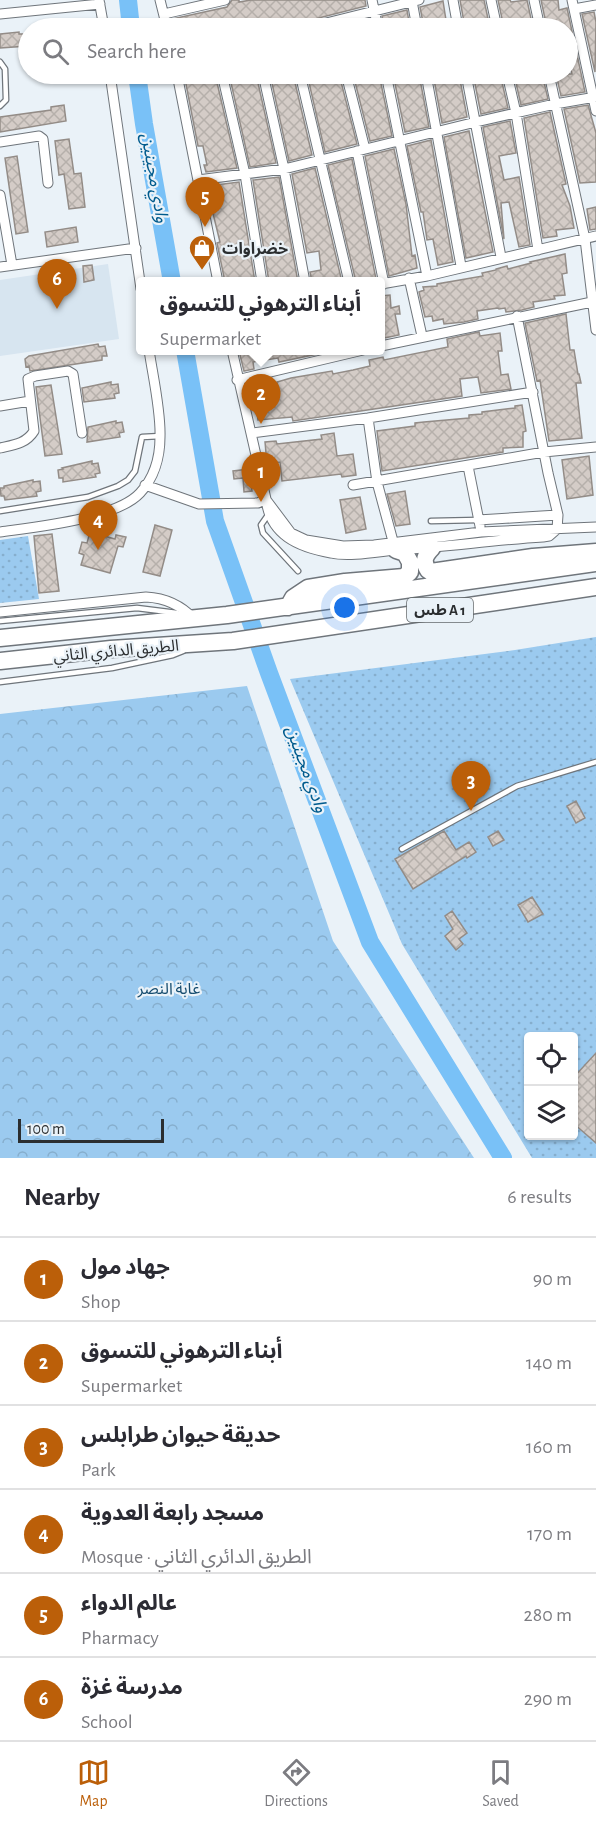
<!DOCTYPE html>
<html lang="en">
<head>
<meta charset="utf-8">
<style>
  body { margin:0; font-family:"Alegreya Sans","Noto Sans Arabic",sans-serif; background:#f7f7f7; color:#2b2b33 }
  .controls { position:absolute; right:18px; bottom:18px; display:grid; overflow:hidden; border-radius:6px; box-shadow:0 2px 4px #0004 }
  .controls button { width:54px; height:54px; display:grid; place-items:center; padding:0; border:0; border-bottom:2px solid #e1e1e2; background:#fff; color:#2b2b33; font:30px sans-serif }
  .scale { position:absolute; left:18px; bottom:15px; width:146px; box-sizing:border-box; padding-left:6px; border:3px solid #2b2e30; border-top:0; font-size:16px; line-height:21px; white-space:nowrap; color:#2b2e30; -webkit-text-stroke:4px #eaf2f8; paint-order:stroke }
  .you { position:absolute; left:345px; top:608px; width:21px; height:21px; margin:-15px; border:4px solid #fff; border-radius:50%; background:#1a73e8; box-shadow:0 0 0 9px #1a73e833 }
  .badge { display:grid; place-items:center; width:39px; height:39px; border-radius:50%; background:#bb5f09; color:#fff; font-size:20px; font-weight:700 }
  .pin { position:absolute; translate:-50% -50px; filter:drop-shadow(0 2px 3px #0008) }
  .pin::after { content:''; position:absolute; top:32px; width:21px; height:18px; background:inherit; clip-path:polygon(0 0,100% 0,50% 100%) }
  .popup { position:absolute; left:136px; top:277px; width:249px; height:78px; box-sizing:border-box; display:grid; place-content:center; border-radius:6px; background:#fff; filter:drop-shadow(0 2px 4px #0005); font-size:20px; white-space:nowrap; color:#7c7c81 }
  .popup b { font-size:22px; color:#2b2b33 }
  .popup::after { content:''; position:absolute; left:50%; top:100%; margin-left:-12px; border:12px solid transparent; border-top-color:#fff }
  .list { margin:0; padding:0; list-style:none }
  h2 { display:flex; justify-content:space-between; align-items:center; height:78px; margin:0; padding:0 24px; font-size:26px }
  h2 small { font-size:20px; font-weight:400; color:#7c7c81 }
  .list li { display:grid; grid-template-columns:39px 1fr auto; gap:18px; align-items:center; box-sizing:border-box; height:84px; padding:0 24px; border-top:2px solid #e1e1e2 }
  .list b { display:block; font-size:22px; white-space:nowrap }
  .list p { margin:0; font-size:20px; white-space:nowrap; color:#7c7c81 }
  .list em { font-size:20px; font-style:normal; color:#7c7c81 }
  .icon { flex:none; width:33px; height:33px; fill:none; stroke:currentColor; stroke-width:2; stroke-linecap:round; stroke-linejoin:round }
  .map { position:relative; flex:none; width:596px; height:1158px; overflow:hidden }
  .search { position:absolute; background:#fff; box-shadow:0 2px 4px #0004; left:18px; right:18px; top:18px; height:66px; display:flex; align-items:center; gap:15px; box-sizing:border-box; padding:0 21px; border-radius:33px; color:#7c7c81; font-size:22px }
  .sheet { height:582px; background:#fff }
  nav { display:flex; justify-content:space-around; align-items:center; box-sizing:border-box; height:84px; border-top:2px solid #e1e1e2; background:#fff; font-size:16px; color:#7c7c81 }
  nav a { display:grid; justify-items:center; gap:3px }
  nav .on { color:#bb5f09 }
  .map>svg:first-child { display:block }
  .built { fill:#d7e5f0 }
  .forest { fill:url(#forest-crowns) }
  .park { fill:url(#park-dots); fill-rule:evenodd }
  .lines { fill:none; stroke-linecap:round; stroke-linejoin:round }
  .river { stroke:#79c1f7; stroke-width:18 }
  .building { fill:url(#building-cross-hatch); stroke:#938c87; stroke-width:1.5 }
  .lane-casing { stroke:#6f757b; stroke-width:7 }
  .street-casing { stroke:#6f757b; stroke-width:11 }
  .highway-casing { stroke:#6f757b; stroke-width:19 }
  .lane { stroke:#fff; stroke-width:4.5 }
  .street { stroke:#fff; stroke-width:9 }
  .highway { stroke:#fff; stroke-width:16 }
  .labels { text-anchor:middle; stroke-width:4.5; stroke-linejoin:round; paint-order:stroke }
  .shield { fill:#eaf2f8; stroke:#64696c; stroke-width:1.5 }
  .shield-label { font-size:15px; font-weight:bold; fill:#2b2e30 }
  .poi-label { font-size:16px; font-weight:bold; fill:#2b2e30; stroke:#eaf2f8; text-anchor:start }
  .street-label { font-size:16px; fill:#2b2e30; stroke:#eaf2f8 }
  .park-label { font-size:16px; fill:#154c6f; stroke:#eaf2f8 }
  .water-label { font-size:18px; font-style:italic; fill:#005b8d; stroke:#eaf2f8 }
</style>
</head>
<body>
<div class="map">
<svg width="596" height="1158" viewBox="0 0 596 1158">
  <defs>
    <pattern id="forest-crowns" width="20" height="18" patternUnits="userSpaceOnUse" patternTransform="scale(1.5)"><rect width="20" height="18" fill="#9bcaef"/><path d="M2 6a3 3 0 1 1 6 0M12 15a3 3 0 1 1 6 0" fill="none" stroke="#86aecd"/></pattern>
    <pattern id="park-dots" width="8" height="8" patternUnits="userSpaceOnUse" patternTransform="scale(1.5)"><rect width="8" height="8" fill="#9bcaef"/><path d="M2 2h.1M6 6h.1" fill="none" stroke="#86aecd" stroke-width="1.8" stroke-linecap="round"/></pattern>
    <pattern id="building-cross-hatch" width="8" height="8" patternUnits="userSpaceOnUse" patternTransform="scale(1.5)"><rect width="8" height="8" fill="#d4ccc7"/><path d="M0 0l8 8M0 8l8-8" fill="none" stroke="#b6b0ab"/></pattern>
  </defs>
  <rect width="100%" height="100%" fill="#eaf2f8"/>
  <path class="built" d="M108 264 119 339 0 356V280Z"/>
  <path class="forest" d="M247 686 333 941 474 1158H0V714Z"/>
  <path class="park" d="M28 536 39 599 0 603V540Z
    M596 637V1158H532L402 944 290 679 515 650ZM528 1036H574V1136H528Z"/>
  <g class="lines">
    <path class="river" d="M128 0 131 28
      M137 74 144 124 172 282
      M185 350 215 521 269 673 370 942 503 1158"/>
  </g>
  <path class="building" d="M232 0H239V2L251 0H365L366 6 303 22 287 23 288 28H174L172 19 227 7Z
    M460 0H484L490 28H465Z
    M498 0H510L511 2 527 0 533 28H504Z
    M541 0H558L559 10 567 8 585 92 561 96 556 74H572L567 53V28H547Z
    M443 1 446 20 450 19 451 28H424L420 7Z
    M407 10 410 28H385L382 16Z
    M594 12 596 22 595 72 582 14Z
    M369 19 371 28H346V25Z
    M19 32V34H28V46L0 48V34Z
    M49 74H77V80L50 81Z
    M184 74H215L237 168 206 172 204 165H207L203 146H198Z
    M229 74H256L276 163 250 167Z
    M270 74H293L312 155 289 161Z
    M307 74H339L357 144 325 152Z
    M353 74H379L392 136 370 141Z
    M393 74H419L429 127 405 132Z
    M433 74H459L467 117 442 123Z
    M473 74H500L508 108 481 114Z
    M514 74H542L548 99 521 105Z
    M64 105 66 121 0 132V117L51 110V107Z
    M588 105 596 133V182L580 183 564 109Z
    M550 112 566 184 562 185 570 206 574 228 556 230 557 236 543 238 524 118Z
    M510 121 516 153 499 156 504 180 519 177 530 245 519 247 509 202 501 203 504 239 483 127Z
    M469 131 493 252 466 258 444 137Z
    M69 139 74 174 81 173 85 207 69 209 64 174 59 175 55 141Z
    M431 140 453 262 438 265 433 239 427 240 423 212H421L407 146Z
    M394 149 406 204 412 256 415 255 417 268 389 276 365 156Z
    M17 156 28 232 16 234 5 158Z
    M352 159 376 279 367 282H356L328 165Z
    M315 168 342 282H312L310 272 321 270 319 251 307 253 292 174Z
    M279 177 298 282H269L253 180Z
    M239 182 255 282H225L217 243 220 242 207 189 208 186Z
    M596 207V229L590 230 587 209Z
    M76 227 78 242 47 247 45 232Z
    M565 254 567 273 562 274 565 295 554 296 555 299 533 302 534 307 522 310 506 312 505 308 499 309 498 308 477 311 478 319 464 322 444 324 443 319 433 321 432 316 425 317 419 292 424 290 423 287 437 286V284L483 276 482 273 496 270V269L507 266 508 269 531 263 530 262Z
    M92 265 94 280 84 282 83 266Z
    M390 295 391 308 399 306 400 314H395L399 335 384 338 381 321V296Z
    M566 314 570 350H574L578 374H579L581 383H576L582 438 549 441 540 380 537 381 525 323Z
    M479 332 480 336 500 333 502 351H498L501 375 508 374 511 389 481 393 478 377 460 379 462 396 293 421 292 417 258 420 256 406 252 407 247 385 256 383 259 390 278 387 277 382 291 378 332 371 333 374 353 370 370 366 369 360 383 357 384 360 448 347 447 339Z
    M98 344 99 347 105 346 107 356H102V360L30 371 29 366 26 367 25 359 29 356Z
    M239 351H332L279 362 278 358 253 362 254 369 244 371Z
    M111 382V385L118 384 119 393 114 394 115 398 84 402 82 388Z
    M51 385 62 454 45 456 36 387Z
    M522 405 526 431 523 432V447L503 448V452L382 471 377 431 415 426V423L424 422 469 418V415L482 414V412L515 408V406Z
    M116 421V423L122 422 124 432 119 433 120 437 87 442 88 427Z
    M334 433 337 456 353 454 356 475 342 477 341 474 282 481 280 462 267 464 265 442 276 441 277 444 322 439 321 435Z
    M589 456 593 495 567 499 562 460Z
    M92 461V464L98 463 100 473 95 474 96 477 63 482V478H59L58 470 63 469 62 468Z
    M249 469 252 491 244 492 243 478 234 479 233 471Z
    M33 480V482L40 481 41 491 36 492 37 496 5 500 4 496H1L0 488H4V486Z
    M405 491 410 524 396 526 387 494Z
    M360 497 366 529 346 533 340 500Z
    M155 525 172 530 160 576 143 572Z
    M90 532 115 539 116 535 126 537 123 547 118 546 110 573 81 565 84 555 79 553 82 542 87 543Z
    M52 534 59 591 39 593 34 536Z
    M576 801 585 818 576 823 567 806Z
    M444 831 456 850 469 842 476 852 467 858 466 856 413 889 395 859Z
    M498 831 504 840 493 846 488 837Z
    M532 897 543 914 528 922 518 905Z
    M452 911 467 933 459 939 463 944 456 950 445 936 453 929 445 916Z
    M596 1053V1143L573 1123V1078Z"/>
  <g class="lines">
    <g class="lane-casing">
      <path id="lane" d="M0 62 5 69 6 100 0 106
        M0 511 88 497 118 486 128 480 135 471 142 437 161 436
        M268 515 261 525 263 533 298 571
        M431 521 478 520
        M0 621 137 608 177 613
        M0 682 112 668 173 655 183 651
        M402 849 517 786 596 762"/>
    </g>
    <g class="street-casing">
      <path id="street" d="M99 0 104 28
        M160 0 167 28
        M372 0 378 28
        M453 0 458 28
        M491 0 497 28
        M534 0 540 28
        M572 0 596 111
        M412 1 417 28
        M574 9 596 5
        M0 14 100 4
        M164 14 225 0
        M306 28 419 0
        M110 74 141 289
        M177 74 218 282
        M222 74 245 174 262 282
        M263 74 284 169 305 282
        M300 74 349 282
        M346 74 365 149
        M386 74 427 276
        M426 74 461 266
        M466 74 501 257
        M507 74 516 113 538 250
        M549 74 585 239 596 330
        M0 142 39 136 43 139 48 183
        M357 151 384 284
        M198 180 284 169 476 122 555 104 596 97
        M0 195 12 265
        M0 267 136 248
        M409 278 422 336
        M381 284 427 276 596 236
        M381 346 592 302
        M232 350 266 499C270 535 298 547 331 553 349 557 376 552 395 550 445 547 494 540 543 537L549 536 557 529 558 515 548 473 517 316
        M237 380 363 350
        M0 406 30 401
        M368 418 377 482 394 545
        M252 433 368 418 533 392
        M0 448C13 445 26 444 34 431L28 379 35 376 68 371 73 374 82 433
        M468 466 480 526
        M145 485 199 504 258 503 266 499
        M353 485 544 452 596 447
        M267 501 291 533 306 540 343 546 374 545 481 532 596 527
        M478 520 558 515
        M0 532C35 527 116 519 140 493 154 478 160 457 160 437 161 411 153 377 149 350
        M0 612 146 597C165 598 181 605 194 619"/>
    </g>
    <g class="highway-casing">
      <path id="highway" d="M432 548C425 555 422 561 428 570L431 572 533 557 596 552
        M288 607 293 598 308 588 345 582 404 577 410 572V562L405 553 396 550
        M0 638 227 615 596 563
        M0 661 111 649 233 641 596 587"/>
    </g>
    <use href="#lane" class="lane"/>
    <use href="#street" class="street"/>
    <use href="#highway" class="highway"/>
  </g>
  <defs>
    <g id="shop-pin" transform="scale(1.35)"><path d="M0 17L-7.5 6A9.5 9.5 0 1 1 7.5 6Z" fill="#bb5f09" stroke="#eaf2f8"/><path d="M-5-2.5h2.3a2.7 3.5 0 0 1 5.4 0H5L5.5 6h-11ZM-1.5-2.5h3a1.5 2.3 0 0 0-3 0Z" fill="#fff"/></g>
  </defs>
  <g fill-rule="evenodd">
    <use href="#shop-pin" x="202" y="248"/>
  </g>
  <g class="labels">
    <rect class="shield" x="407" y="598" width="66" height="24" rx="4.5"/>
    <g class="shield-label">
      <text x="440" y="615">طس A 1</text>
    </g>
    <g class="poi-label">
      <text x="222" y="254">خضراوات</text>
    </g>
    <g class="street-label">
      <text transform="translate(116 650) rotate(-5)" y="6">الطريق الدائري الثاني</text>
    </g>
    <g class="park-label">
      <text x="169" y="994">غابة النصر</text>
    </g>
    <g class="water-label">
      <text transform="translate(155 178) rotate(80)" y="6">وادي مجينين</text>
      <text transform="translate(307 769) rotate(70)" y="6">وادي مجينين</text>
    </g>
  </g>
</svg>
<div class="controls">
<button><svg class="icon" aria-label="locate" viewBox="0 0 24 24"><circle cx="12" cy="12" r="6"/><path d="M12 2v4M12 18v4M2 12h4M18 12h4"/></svg></button>
<button><svg class="icon" aria-label="layers" viewBox="0 0 24 24"><path d="M12 4l9 5-9 5-9-5zM3 14l9 5 9-5"/></svg></button>
</div>
<div class="scale">100 m</div>
<div class="you"></div>
<div class="pin badge" style="left:261px;top:502px">1</div>
<div class="pin badge" style="left:261px;top:424px">2</div>
<div class="popup"><b>أبناء الترهوني للتسوق</b>Supermarket</div>
<div class="pin badge" style="left:471px;top:811px">3</div>
<div class="pin badge" style="left:98px;top:550px">4</div>
<div class="pin badge" style="left:205px;top:227px">5</div>
<div class="pin badge" style="left:57px;top:309px">6</div>
<div class="search"><svg class="icon" aria-label="search" viewBox="0 0 24 24"><circle cx="10" cy="10" r="6"/><path d="M15 15l6 6"/></svg>Search here</div>
</div>
<section class="sheet">
<h2>Nearby<small>6 results</small></h2>
<ul class="list">
<li><span class="badge">1</span><div><b>جهاد مول</b><p>Shop</p></div><em>90 m</em></li>
<li><span class="badge">2</span><div><b>أبناء الترهوني للتسوق</b><p>Supermarket</p></div><em>140 m</em></li>
<li><span class="badge">3</span><div><b>حديقة حيوان طرابلس</b><p>Park</p></div><em>160 m</em></li>
<li><span class="badge">4</span><div><b>مسجد رابعة العدوية</b><p>Mosque · الطريق الدائري الثاني</p></div><em>170 m</em></li>
<li><span class="badge">5</span><div><b>عالم الدواء</b><p>Pharmacy</p></div><em>280 m</em></li>
<li><span class="badge">6</span><div><b>مدرسة غزة</b><p>School</p></div><em>290 m</em></li>
</ul>
</section>
<nav>
<a class="on"><svg class="icon" aria-label="map" viewBox="0 0 24 24"><path d="M3 6l6-2 6 2 6-2v14l-6 2-6-2-6 2zM9 4v14M15 6v14"/></svg>Map</a>
<a><svg class="icon" aria-label="directions" viewBox="0 0 24 24"><path d="M12 3l9 9-9 9-9-9zM9 14v-3h6M13 9l2 2-2 2"/></svg>Directions</a>
<a><svg class="icon" aria-label="saved" viewBox="0 0 24 24"><path d="M7 4h10v16l-5-4-5 4z"/></svg>Saved</a>
</nav>
</body>
</html>
